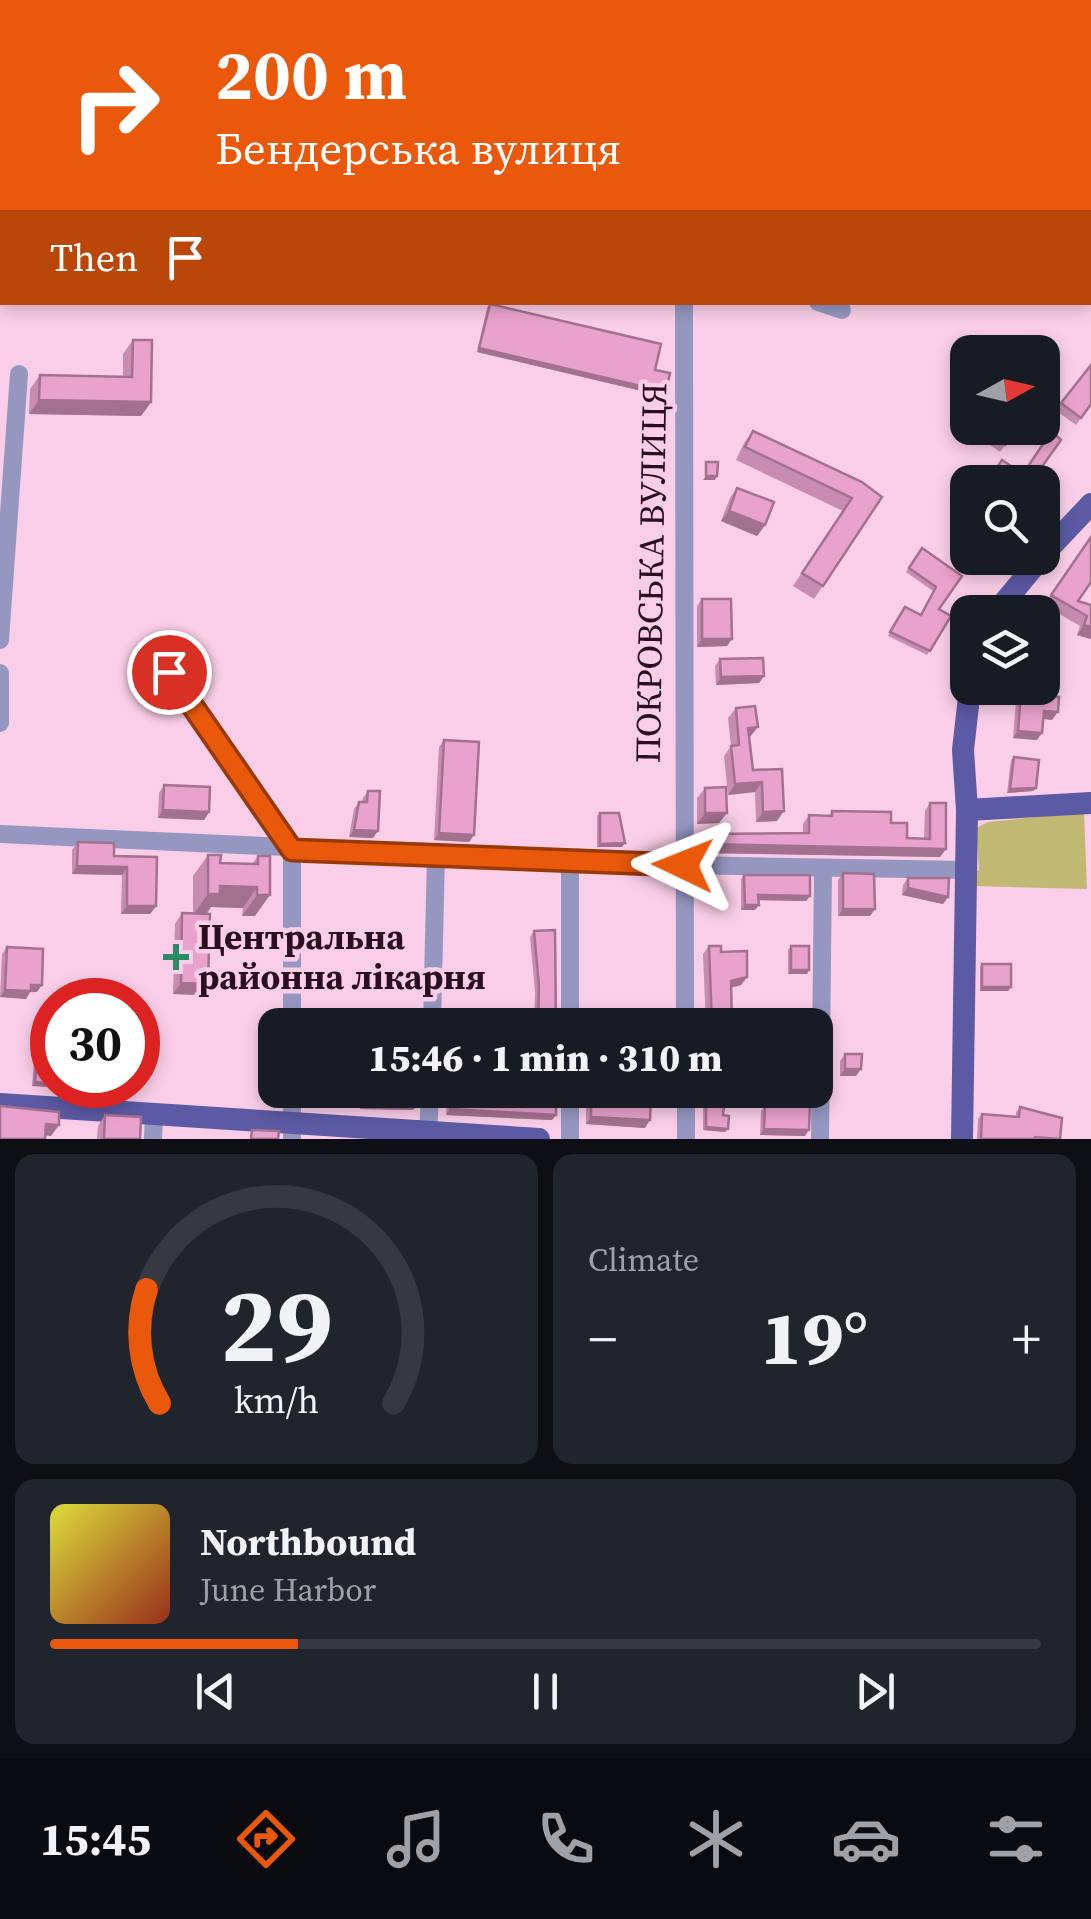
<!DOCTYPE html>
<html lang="en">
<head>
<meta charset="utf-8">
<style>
  body { margin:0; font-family:"Source Serif 4",serif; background:#20242c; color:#f1f3f6; height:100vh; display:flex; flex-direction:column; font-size:38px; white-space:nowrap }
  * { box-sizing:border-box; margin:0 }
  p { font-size:32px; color:#9ea1a6 }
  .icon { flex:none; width:55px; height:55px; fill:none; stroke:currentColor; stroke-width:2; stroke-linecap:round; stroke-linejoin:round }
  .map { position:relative; height:1139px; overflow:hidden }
  .side { display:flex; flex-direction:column; gap:15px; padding:15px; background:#0d0f14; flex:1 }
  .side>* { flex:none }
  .guide { position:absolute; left:0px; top:0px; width:1092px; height:305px; box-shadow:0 5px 15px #0003; background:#ea580c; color:#fff; overflow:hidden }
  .needle { width:65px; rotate:82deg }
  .fabs { position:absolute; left:950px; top:335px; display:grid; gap:20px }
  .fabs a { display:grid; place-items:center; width:110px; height:110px; border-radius:20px; background:#171b24; box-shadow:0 5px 15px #0003; font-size:50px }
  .speed { position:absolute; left:30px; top:978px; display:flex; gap:20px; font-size:50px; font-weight:700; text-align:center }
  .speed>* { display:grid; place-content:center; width:130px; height:130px; border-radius:50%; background:#171b24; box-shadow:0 5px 15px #0003; line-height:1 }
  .speed .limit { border:15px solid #d22; background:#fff; color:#111 }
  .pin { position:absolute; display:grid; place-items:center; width:85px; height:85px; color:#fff; margin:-42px; border:5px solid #fff; border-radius:50%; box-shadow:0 2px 10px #0007 }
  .me { position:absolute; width:110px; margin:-55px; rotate:272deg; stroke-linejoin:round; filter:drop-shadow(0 0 8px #0008) }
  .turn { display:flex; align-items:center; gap:35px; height:210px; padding:0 50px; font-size:45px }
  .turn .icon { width:130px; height:130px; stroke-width:2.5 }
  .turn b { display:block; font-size:70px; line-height:85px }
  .then { display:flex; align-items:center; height:95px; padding:0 50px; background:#0003; gap:20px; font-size:38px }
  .big { font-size:75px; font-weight:800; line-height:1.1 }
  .side .tile { flex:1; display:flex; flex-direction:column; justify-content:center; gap:15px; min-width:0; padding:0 35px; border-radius:20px; background:#20242c }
  .side .dial { align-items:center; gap:0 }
  .dial svg { height:260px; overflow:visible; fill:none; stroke:#363941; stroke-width:7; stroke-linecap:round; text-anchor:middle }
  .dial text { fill:#f1f3f6; stroke:none }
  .song { display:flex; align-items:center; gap:30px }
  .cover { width:120px; height:120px; border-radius:15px; background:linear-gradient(135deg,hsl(60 70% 55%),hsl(10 70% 35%)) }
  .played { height:10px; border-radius:5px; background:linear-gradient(90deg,#ea580c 25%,#363941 25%) }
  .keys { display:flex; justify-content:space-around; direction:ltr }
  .heat { display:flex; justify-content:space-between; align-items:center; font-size:55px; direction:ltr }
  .side .tiles { flex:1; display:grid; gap:15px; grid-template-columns:1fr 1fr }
  .tile:last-child { grid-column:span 2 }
  .trip { position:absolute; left:258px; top:1008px; width:575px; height:100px; border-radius:20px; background:#171b24; box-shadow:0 5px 15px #0003; font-weight:800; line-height:100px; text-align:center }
  .menu { display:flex; height:160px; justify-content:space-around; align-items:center; background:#090b0e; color:#9ea1a6 }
  .menu .icon { width:70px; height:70px }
  .menu .on { color:#ea580c }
  .menu b { font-size:45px; color:#f1f3f6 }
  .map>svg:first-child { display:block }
  .green { fill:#c1b973 }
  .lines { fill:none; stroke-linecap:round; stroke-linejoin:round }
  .minor { stroke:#9597c1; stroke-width:18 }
  .major { stroke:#5c5aa4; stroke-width:22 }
  .wall { fill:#c88bb1 }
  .shaded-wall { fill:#a37190 }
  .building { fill:#e9a2ce; stroke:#a37190; stroke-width:2.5 }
  .route-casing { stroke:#983908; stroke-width:25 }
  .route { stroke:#ea580c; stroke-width:18 }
  .poi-dot { fill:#2a8b64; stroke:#facee8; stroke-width:4 }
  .labels { text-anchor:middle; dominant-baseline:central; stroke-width:9; stroke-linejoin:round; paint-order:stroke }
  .street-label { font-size:35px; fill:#280e1f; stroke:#facee8 }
  .poi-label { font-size:35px; font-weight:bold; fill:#280e1f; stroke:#facee8; text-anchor:start }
</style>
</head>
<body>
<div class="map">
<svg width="1091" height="1139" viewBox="0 0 1091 1139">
  <rect width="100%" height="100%" fill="#facee8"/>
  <path class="green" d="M 1084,812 L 1087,889 L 972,886 L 972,874 L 979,870 L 976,828 L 988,822 Z"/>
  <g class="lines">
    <g class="minor">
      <path d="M 732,2 L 733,0"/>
      <path d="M 1090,179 L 1091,180"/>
      <path d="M 1090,259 L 1091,260"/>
      <path d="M 684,302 L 685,1025"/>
      <path d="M 818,302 L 842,310"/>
      <path d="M 0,640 L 19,374"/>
      <path d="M 169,672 L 292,850 L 292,1025"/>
      <path d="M 0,673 L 0,723"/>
      <path d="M 0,834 L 683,865 L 966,870"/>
      <path d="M 570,860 L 570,1025"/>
      <path d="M 432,1025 L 436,855"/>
      <path d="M 570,1090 L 570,1139"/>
      <path d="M 686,1090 L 686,1139"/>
      <path d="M 153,1139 L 154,1114"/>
      <path d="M 292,1139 L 292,1090"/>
      <path d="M 428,1139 L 430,1090"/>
      <path d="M 820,1139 L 823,870"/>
    </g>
    <g class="major">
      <path d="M 1042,556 L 1091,504"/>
      <path d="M 996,612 L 1041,558"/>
      <path d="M 967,810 L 1091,803"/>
      <path d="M 0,1104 L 539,1139"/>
      <path d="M 962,1139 L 967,810 L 963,750 L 970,688"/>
    </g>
  </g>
  <g class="wall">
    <path d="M 490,304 L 655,370 L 663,396 L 477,352 L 487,308 Z"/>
    <path d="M 133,340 L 151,402 L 141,416 L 29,414 L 30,389 L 40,375 L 123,376 L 123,354 Z"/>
    <path d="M 1091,365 L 1091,404 L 1076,425 L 1055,410 Z"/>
    <path d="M 991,428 L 1017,428 L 1000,452 L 983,440 Z"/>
    <path d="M 1028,428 L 1040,428 L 1036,433 Z"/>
    <path d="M 753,431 L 882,497 L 814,599 L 793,586 L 843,511 L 736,460 L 744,443 Z"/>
    <path d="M 737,488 L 765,525 L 757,536 L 721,521 L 730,498 Z"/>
    <path d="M 968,511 L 968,545 L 952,534 Z"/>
    <path d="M 1091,537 L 1078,601 L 1091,605 L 1091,639 L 1077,635 L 1080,626 L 1044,605 Z"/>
    <path d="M 922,548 L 962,576 L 939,609 L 951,616 L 927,655 L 888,636 L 905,607 L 921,615 L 933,591 L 906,572 Z"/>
    <path d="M 702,599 L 727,646 L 697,647 L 697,606 Z"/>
    <path d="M 720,659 L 764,676 L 759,683 L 716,685 L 715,666 Z"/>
    <path d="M 1021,694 L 1052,720 L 1043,719 L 1037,740 L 1013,738 L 1016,701 Z"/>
    <path d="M 736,708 L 750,737 L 749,737 L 753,770 L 782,769 L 777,821 L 756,822 L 755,792 L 728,795 L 724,756 L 731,746 L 728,718 Z"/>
    <path d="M 444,740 L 474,835 L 469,842 L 434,840 L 439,747 Z"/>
    <path d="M 1014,757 L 1036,788 L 1033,791 L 1007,793 L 1011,760 Z"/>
    <path d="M 164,785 L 209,812 L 204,820 L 158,818 L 159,793 Z"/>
    <path d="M 705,788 L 719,823 L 697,824 L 697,798 Z"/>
    <path d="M 368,791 L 373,838 L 349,837 L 354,809 L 359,802 L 362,802 L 363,798 Z"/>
    <path d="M 930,803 L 946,849 L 940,857 L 697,853 L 697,842 L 703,834 L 803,833 L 803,824 L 809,815 L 829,816 L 832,811 L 891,823 L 907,838 L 924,839 L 925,811 Z"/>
    <path d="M 600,813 L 625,843 L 622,847 L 597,847 L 597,816 Z"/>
    <path d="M 78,842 L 114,856 L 157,857 L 156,906 L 150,914 L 121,914 L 122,875 L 72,874 L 72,850 Z"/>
    <path d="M 208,855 L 220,863 L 252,864 L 258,856 L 270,856 L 255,916 L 242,916 L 243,908 L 211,907 L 207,914 L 208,984 L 201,995 L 173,994 L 175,924 L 182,913 L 193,913 L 193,876 Z"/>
    <path d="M 843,873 L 870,916 L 838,916 L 838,880 Z"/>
    <path d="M 744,875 L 810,896 L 806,901 L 758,900 L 755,910 L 741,910 L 741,879 Z"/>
    <path d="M 908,878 L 948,897 L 943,904 L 902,895 L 903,885 Z"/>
    <path d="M 534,931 L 556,1025 L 534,1025 L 535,992 L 530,937 Z"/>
    <path d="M 709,946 L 721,952 L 747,977 L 741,985 L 731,988 L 732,1025 L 706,1025 L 703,954 Z"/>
    <path d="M 791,946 L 809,970 L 807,974 L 788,974 L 788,950 Z"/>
    <path d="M 7,947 L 37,992 L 30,992 L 26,999 L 0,997 L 2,954 Z"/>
    <path d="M 982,964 L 1011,987 L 1008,991 L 980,991 L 980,967 Z"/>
    <path d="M 845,1054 L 856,1076 L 840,1076 L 840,1061 Z"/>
    <path d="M 37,1057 L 52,1087 L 32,1086 L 34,1061 Z"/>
    <path d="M 361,1090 L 417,1090 L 413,1110 L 360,1109 Z"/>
    <path d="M 447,1090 L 556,1090 L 552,1120 L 446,1115 Z"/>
    <path d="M 591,1099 L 645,1128 L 586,1124 L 586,1107 Z"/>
    <path d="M 788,1101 L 805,1136 L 760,1135 L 761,1111 L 765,1106 L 784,1106 Z"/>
    <path d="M 706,1105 L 725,1132 L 703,1130 L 703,1108 Z"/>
    <path d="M 1020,1107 L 1060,1139 L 977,1139 L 978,1119 L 982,1114 L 1016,1117 L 1016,1112 Z"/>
    <path d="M 105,1115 L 140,1139 L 97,1139 L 98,1126 Z"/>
  </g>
  <g class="shaded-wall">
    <path d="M 479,348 L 666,392 L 663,396 L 477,352 Z"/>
    <path d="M 39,400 L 151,402 L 141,416 L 29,414 Z"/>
    <path d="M 706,476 L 717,476 L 715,480 L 703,480 Z"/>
    <path d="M 729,511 L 765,525 L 757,536 L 721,521 Z"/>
    <path d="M 1084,625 L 1091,627 L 1091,639 L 1077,635 Z"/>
    <path d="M 702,639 L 732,639 L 727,646 L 697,647 Z"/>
    <path d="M 764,676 L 759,683 L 716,685 L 721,677 Z"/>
    <path d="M 1044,711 L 1058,712 L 1052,720 L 1039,718 Z"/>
    <path d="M 758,727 L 750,737 L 741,738 L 748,728 Z"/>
    <path d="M 1018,731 L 1042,733 L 1037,740 L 1013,738 Z"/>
    <path d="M 762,782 L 755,792 L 728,795 L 735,784 Z"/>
    <path d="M 1036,788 L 1033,791 L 1007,793 L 1010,789 Z"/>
    <path d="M 163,810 L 209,812 L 204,820 L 158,818 Z"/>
    <path d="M 784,811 L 777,821 L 756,822 L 763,812 Z"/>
    <path d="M 705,813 L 727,813 L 719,823 L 697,824 Z"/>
    <path d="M 354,830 L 378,831 L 373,838 L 349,837 Z"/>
    <path d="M 439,833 L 474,835 L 469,842 L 434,840 Z"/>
    <path d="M 625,843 L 622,847 L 597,847 L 600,844 Z"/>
    <path d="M 703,844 L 946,849 L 940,857 L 697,853 Z"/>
    <path d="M 77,866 L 127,867 L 122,875 L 72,874 Z"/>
    <path d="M 220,886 L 257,887 L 243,908 L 211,907 L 205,915 L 193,915 L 208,894 Z"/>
    <path d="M 908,888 L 948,897 L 943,904 L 902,895 Z"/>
    <path d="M 257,895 L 270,895 L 255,916 L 242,916 Z"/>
    <path d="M 758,895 L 810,896 L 806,901 L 755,900 Z"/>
    <path d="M 745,905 L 759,905 L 755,910 L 741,910 Z"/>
    <path d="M 127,906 L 156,906 L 150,914 L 121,914 Z"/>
    <path d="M 843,909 L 875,909 L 870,916 L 838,916 Z"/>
    <path d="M 791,970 L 809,970 L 807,974 L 788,974 Z"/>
    <path d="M 747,977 L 741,985 L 725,989 L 731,981 Z"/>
    <path d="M 181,983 L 208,984 L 201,995 L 173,994 Z"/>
    <path d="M 31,985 L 42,985 L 37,992 L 30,992 L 26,999 L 0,997 L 5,990 Z"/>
    <path d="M 982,987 L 1011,987 L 1008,991 L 980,991 Z"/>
    <path d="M 845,1069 L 861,1069 L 856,1076 L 840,1076 Z"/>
    <path d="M 35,1082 L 52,1084 L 53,1085 L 52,1087 L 32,1086 Z"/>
    <path d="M 363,1104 L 417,1105 L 413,1110 L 360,1109 Z"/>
    <path d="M 450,1109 L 556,1115 L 552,1120 L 446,1115 Z"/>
    <path d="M 591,1117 L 650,1120 L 645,1128 L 586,1124 Z"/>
    <path d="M 46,1124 L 59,1125 L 51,1136 L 39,1135 Z"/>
    <path d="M 706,1127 L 728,1129 L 725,1132 L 703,1130 Z"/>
    <path d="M 764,1129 L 809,1130 L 805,1136 L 760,1135 Z"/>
  </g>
  <g class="building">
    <path d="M 580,0 L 599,0 L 598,2 L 580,2 Z"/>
    <path d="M 490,304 L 661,344 L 655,370 L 670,373 L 666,392 L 479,348 Z"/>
    <path d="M 133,340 L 152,340 L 151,402 L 39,400 L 40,375 L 132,377 Z"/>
    <path d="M 1091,365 L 1091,404 L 1081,418 L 1061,403 Z"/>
    <path d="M 1042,406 L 1051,413 L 1042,424 Z"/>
    <path d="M 1047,427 L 1061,440 L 1031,482 L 987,482 L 1002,460 L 1023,474 L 1045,441 L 1040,435 Z"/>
    <path d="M 992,428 L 1017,428 L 1005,445 L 988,432 Z"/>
    <path d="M 753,431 L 862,482 L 882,497 L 823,586 L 802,573 L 852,498 L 745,447 Z"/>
    <path d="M 706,462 L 718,462 L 717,476 L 706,476 Z"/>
    <path d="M 737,488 L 774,502 L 765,525 L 729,511 Z"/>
    <path d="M 968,511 L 968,538 L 955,530 Z"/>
    <path d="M 1091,537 L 1091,582 L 1078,601 L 1091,605 L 1091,627 L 1084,625 L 1087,616 L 1051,595 Z"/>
    <path d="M 922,548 L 962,576 L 939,609 L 951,616 L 930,651 L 890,632 L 905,607 L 921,615 L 936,587 L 909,568 Z"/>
    <path d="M 702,599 L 731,599 L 732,639 L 702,639 Z"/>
    <path d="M 763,658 L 764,676 L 721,677 L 720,659 Z"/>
    <path d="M 1021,694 L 1059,697 L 1058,712 L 1044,711 L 1042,733 L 1018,731 Z"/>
    <path d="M 755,706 L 758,727 L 748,728 L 753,770 L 782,769 L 784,811 L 763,812 L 762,782 L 735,784 L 731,746 L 739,745 L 736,708 Z"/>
    <path d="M 444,740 L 479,742 L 474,835 L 439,833 Z"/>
    <path d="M 1014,757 L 1039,760 L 1036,788 L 1010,789 Z"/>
    <path d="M 164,785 L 210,787 L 209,812 L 163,810 Z"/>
    <path d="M 726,787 L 727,813 L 705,813 L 705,788 Z"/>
    <path d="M 368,791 L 380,791 L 378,831 L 354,830 L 359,802 L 367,802 Z"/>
    <path d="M 930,803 L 946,803 L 946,849 L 703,844 L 703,834 L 809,833 L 809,815 L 832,816 L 832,811 L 891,812 L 891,823 L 907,823 L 907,838 L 930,839 Z"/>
    <path d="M 600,813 L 619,813 L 625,843 L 600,844 Z"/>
    <path d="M 78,842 L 114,843 L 114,856 L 157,857 L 156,906 L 127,906 L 127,867 L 77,866 Z"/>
    <path d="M 208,855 L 221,855 L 220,863 L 258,864 L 258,856 L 270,856 L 270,895 L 257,895 L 257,887 L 220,886 L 220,894 L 208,894 Z"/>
    <path d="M 843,873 L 874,874 L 875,909 L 843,909 Z"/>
    <path d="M 744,875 L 810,875 L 810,896 L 758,895 L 759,905 L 745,905 Z"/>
    <path d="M 908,878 L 949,878 L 948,897 L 908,888 Z"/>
    <path d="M 182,913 L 210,914 L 208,984 L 181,983 Z"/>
    <path d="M 555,930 L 556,1025 L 538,1025 L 539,986 L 534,931 Z"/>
    <path d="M 709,946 L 721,946 L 721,952 L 747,951 L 747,977 L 731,981 L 732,1025 L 712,1025 Z"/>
    <rect x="791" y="946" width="18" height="24"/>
    <path d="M 7,947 L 43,949 L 42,985 L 31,985 L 31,991 L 5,990 Z"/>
    <rect x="982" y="964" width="29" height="23"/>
    <path d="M 845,1054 L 862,1054 L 861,1069 L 845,1069 Z"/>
    <path d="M 37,1057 L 52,1058 L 52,1084 L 35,1082 Z"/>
    <path d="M 364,1090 L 417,1090 L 417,1105 L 363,1104 Z"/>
    <path d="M 451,1090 L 556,1090 L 556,1115 L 450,1109 Z"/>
    <path d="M 651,1094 L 650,1120 L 591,1117 L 591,1099 Z"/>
    <path d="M 788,1101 L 810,1102 L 809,1130 L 764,1129 L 765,1106 L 787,1106 Z"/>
    <path d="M 706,1105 L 724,1106 L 723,1115 L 729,1116 L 728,1129 L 706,1127 Z"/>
    <path d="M 0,1106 L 59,1112 L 59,1125 L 46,1124 L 45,1139 L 0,1139 Z"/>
    <path d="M 1020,1107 L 1062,1118 L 1060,1139 L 1035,1137 L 1035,1139 L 981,1139 L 982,1114 L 1019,1117 Z"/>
    <path d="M 105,1115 L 141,1117 L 140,1139 L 104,1139 Z"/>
    <path d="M 252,1130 L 279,1131 L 278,1139 L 251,1139 Z"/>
  </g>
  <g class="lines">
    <g class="route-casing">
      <path id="route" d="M 169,672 L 292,850 L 683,865"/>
    </g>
    <use href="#route" class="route"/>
  </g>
  <path class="poi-dot" d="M171 942h10v10h10v10h-10v10h-10v-10h-10v-10h10z"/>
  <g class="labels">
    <g class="street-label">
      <text transform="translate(651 573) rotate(-89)">ПОКРОВСЬКА ВУЛИЦЯ</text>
    </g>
    <g class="poi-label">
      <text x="198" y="937">Центральна<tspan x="198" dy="40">районна лікарня</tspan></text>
    </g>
  </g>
</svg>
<div class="fabs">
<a><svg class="needle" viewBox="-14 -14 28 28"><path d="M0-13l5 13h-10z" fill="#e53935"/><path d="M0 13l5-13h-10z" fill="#9ea1a6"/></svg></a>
<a><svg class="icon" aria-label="search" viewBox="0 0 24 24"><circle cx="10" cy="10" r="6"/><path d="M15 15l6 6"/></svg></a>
<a><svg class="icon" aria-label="layers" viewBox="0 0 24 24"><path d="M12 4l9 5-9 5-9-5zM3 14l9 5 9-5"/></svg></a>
</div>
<div class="speed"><div class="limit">30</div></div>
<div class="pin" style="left:169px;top:672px;background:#d93025"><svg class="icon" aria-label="arrive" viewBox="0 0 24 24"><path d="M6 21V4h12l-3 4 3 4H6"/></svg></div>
<svg class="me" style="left:683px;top:865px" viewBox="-20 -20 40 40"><path d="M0-17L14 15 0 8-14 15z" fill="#ea580c" stroke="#fff" stroke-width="4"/></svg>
<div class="trip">15:46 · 1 min · 310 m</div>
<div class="guide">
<div class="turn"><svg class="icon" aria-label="right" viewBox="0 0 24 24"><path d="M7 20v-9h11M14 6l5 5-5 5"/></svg><div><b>200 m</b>Бендерська вулиця</div></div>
<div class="then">Then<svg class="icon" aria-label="arrive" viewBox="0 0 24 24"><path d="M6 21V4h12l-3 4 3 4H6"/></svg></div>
</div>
</div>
<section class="side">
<div class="tiles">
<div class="tile dial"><svg viewBox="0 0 100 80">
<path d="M14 69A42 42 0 1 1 86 69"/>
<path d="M14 69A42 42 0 0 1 10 34" stroke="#ea580c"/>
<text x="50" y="56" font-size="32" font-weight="700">29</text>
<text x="50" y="72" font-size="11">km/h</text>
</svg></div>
<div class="tile"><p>Climate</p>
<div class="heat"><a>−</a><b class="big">19°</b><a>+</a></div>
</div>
<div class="tile">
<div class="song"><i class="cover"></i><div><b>Northbound</b><p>June Harbor</p></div></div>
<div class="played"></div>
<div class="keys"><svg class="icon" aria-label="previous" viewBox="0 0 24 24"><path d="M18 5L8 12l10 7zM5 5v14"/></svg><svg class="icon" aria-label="pause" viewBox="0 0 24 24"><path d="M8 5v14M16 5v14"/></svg><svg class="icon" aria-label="next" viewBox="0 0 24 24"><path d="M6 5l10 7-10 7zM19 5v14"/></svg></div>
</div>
</div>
</section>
<nav class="menu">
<b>15:45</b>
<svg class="icon on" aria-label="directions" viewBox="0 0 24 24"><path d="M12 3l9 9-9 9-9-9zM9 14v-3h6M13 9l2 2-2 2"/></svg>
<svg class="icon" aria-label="music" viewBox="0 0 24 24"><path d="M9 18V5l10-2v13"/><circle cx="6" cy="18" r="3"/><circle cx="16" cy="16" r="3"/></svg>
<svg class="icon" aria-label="phone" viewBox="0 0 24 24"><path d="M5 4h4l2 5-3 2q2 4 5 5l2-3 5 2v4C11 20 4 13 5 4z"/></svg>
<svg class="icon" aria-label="climate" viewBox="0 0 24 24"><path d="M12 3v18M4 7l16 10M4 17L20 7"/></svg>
<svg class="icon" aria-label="car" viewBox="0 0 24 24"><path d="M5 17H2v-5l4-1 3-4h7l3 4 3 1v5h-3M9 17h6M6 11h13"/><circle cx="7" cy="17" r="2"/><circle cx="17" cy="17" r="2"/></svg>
<svg class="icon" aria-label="filters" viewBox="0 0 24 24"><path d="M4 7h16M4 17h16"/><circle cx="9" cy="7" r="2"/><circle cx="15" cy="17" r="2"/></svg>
</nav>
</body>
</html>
